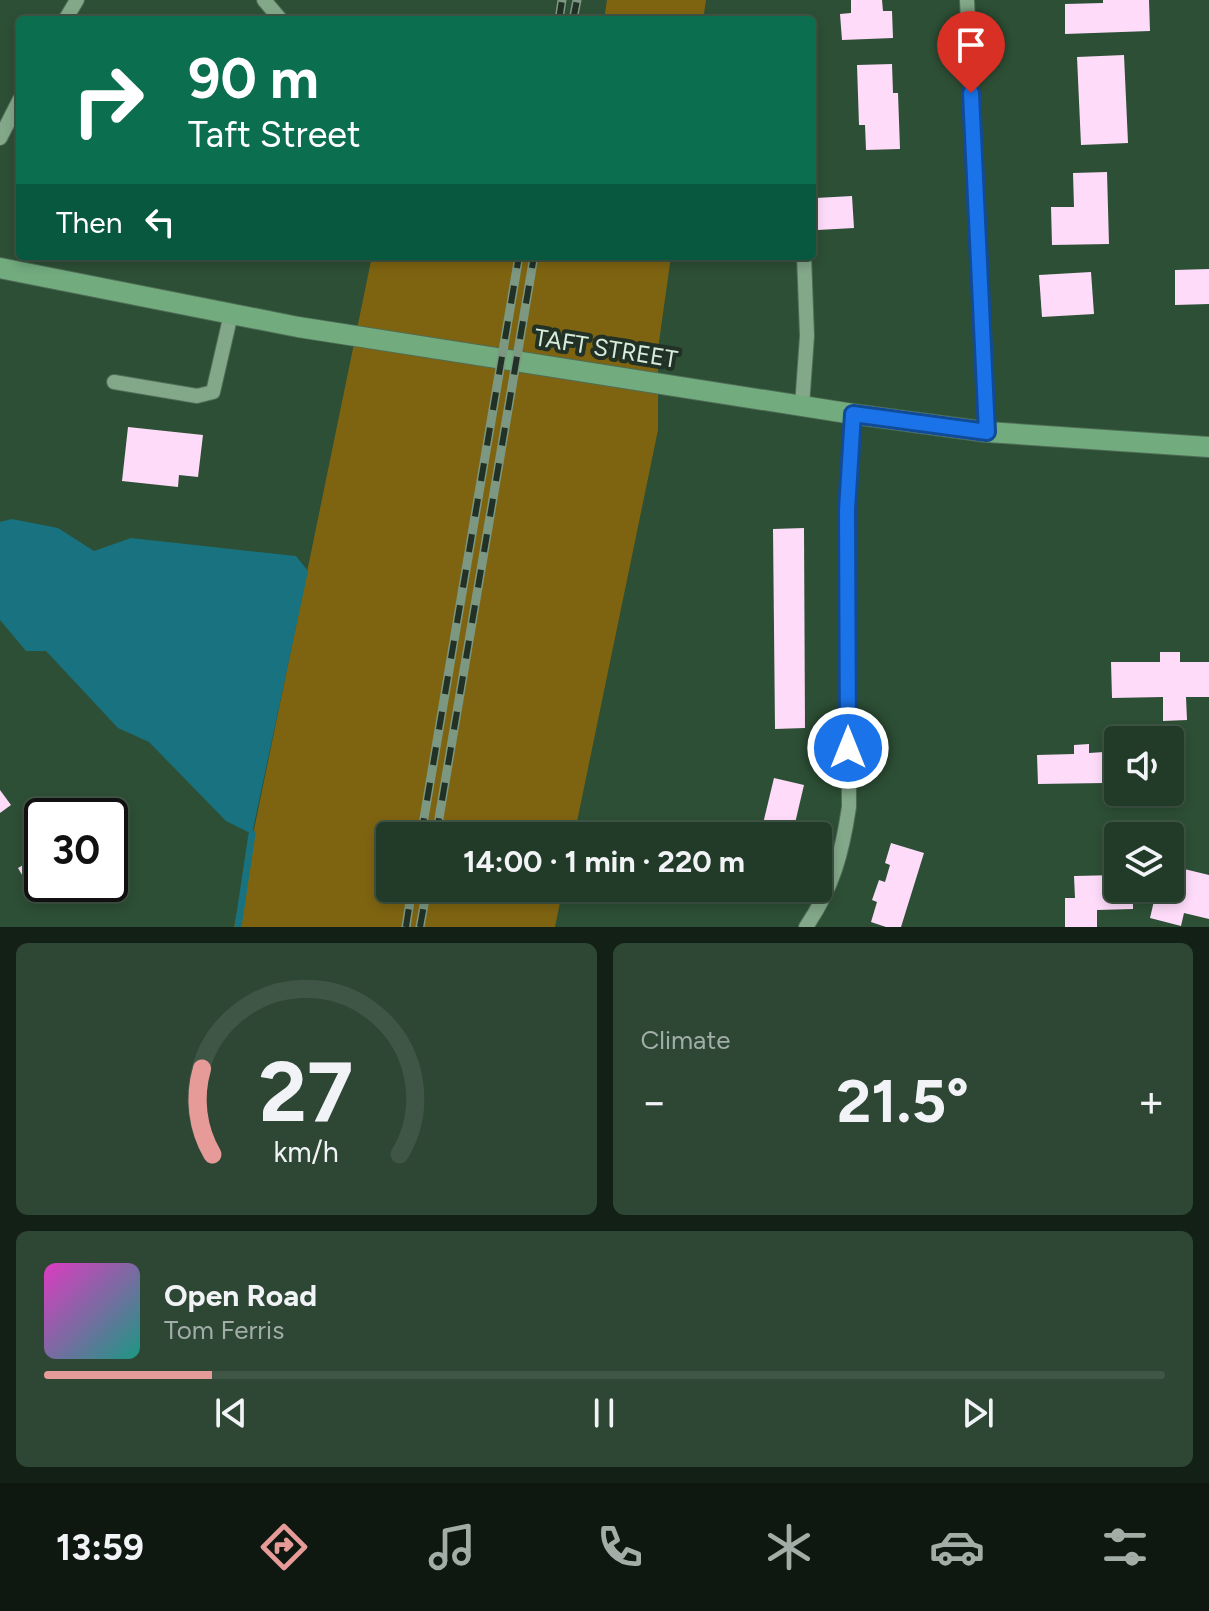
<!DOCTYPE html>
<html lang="en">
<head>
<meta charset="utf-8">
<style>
  body { margin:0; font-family:Figtree,sans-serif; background:#2e4634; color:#f1f3f6; height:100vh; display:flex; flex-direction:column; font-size:30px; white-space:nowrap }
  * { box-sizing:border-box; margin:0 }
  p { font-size:26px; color:#a2ada8 }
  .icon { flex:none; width:44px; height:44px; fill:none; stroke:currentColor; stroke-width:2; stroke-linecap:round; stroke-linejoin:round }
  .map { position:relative; height:927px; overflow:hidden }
  .side { display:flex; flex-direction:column; gap:16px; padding:16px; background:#132016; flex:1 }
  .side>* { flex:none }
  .hud { position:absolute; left:16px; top:16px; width:800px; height:244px; border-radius:8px; box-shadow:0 4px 12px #0003,0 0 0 2px #3f5545; background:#0b6e4f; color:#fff; overflow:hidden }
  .fabs { position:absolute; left:1104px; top:726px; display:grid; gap:16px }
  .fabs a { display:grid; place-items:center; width:80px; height:80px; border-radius:8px; background:#223b28; box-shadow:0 4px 12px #0003,0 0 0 2px #3f5545; font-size:40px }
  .speed { position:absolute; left:24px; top:798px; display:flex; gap:16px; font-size:40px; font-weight:700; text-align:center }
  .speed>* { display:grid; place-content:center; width:104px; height:104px; border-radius:50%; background:#223b28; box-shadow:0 4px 12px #0003,0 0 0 2px #3f5545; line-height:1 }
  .speed .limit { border:4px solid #111; border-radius:12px; background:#fff; color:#111 }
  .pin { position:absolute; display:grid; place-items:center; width:68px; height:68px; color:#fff; margin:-82px -34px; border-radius:50% 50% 50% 0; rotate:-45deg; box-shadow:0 0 8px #0007 }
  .pin .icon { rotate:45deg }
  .me { position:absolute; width:88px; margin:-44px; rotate:0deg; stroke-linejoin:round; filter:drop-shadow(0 0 6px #0008) }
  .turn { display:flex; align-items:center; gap:28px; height:168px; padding:0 40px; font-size:36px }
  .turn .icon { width:104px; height:104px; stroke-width:2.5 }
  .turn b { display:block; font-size:56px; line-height:68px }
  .then { display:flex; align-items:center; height:76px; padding:0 40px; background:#0003; gap:16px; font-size:30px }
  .big { font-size:60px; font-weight:700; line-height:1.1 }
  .side .widget { flex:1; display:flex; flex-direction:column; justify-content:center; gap:12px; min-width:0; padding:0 28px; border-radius:12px; background:#2e4634 }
  .side .dial { align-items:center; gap:0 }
  .dial svg { height:208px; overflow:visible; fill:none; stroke:#3f5545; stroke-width:7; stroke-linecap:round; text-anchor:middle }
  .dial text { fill:#f1f3f6; stroke:none }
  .song { display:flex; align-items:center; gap:24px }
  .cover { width:96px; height:96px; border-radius:12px; background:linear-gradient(135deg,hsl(310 70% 55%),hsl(170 70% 35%)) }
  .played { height:8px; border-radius:4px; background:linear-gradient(90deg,#e69b98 15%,#3f5545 15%) }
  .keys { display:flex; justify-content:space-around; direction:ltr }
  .heat { display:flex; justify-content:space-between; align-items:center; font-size:44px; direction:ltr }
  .side .tiles { flex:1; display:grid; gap:16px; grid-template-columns:1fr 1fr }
  .widget:last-child { grid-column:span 2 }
  .trip { position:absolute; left:376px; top:822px; width:456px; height:80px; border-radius:8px; background:#223b28; box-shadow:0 4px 12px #0003,0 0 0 2px #3f5545; font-weight:700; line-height:80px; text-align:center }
  .tab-bar { display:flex; height:128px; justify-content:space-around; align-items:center; background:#0e1810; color:#a2ada8 }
  .tab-bar .icon { width:56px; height:56px }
  .tab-bar .current { color:#e69b98 }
  .tab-bar b { font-size:36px; color:#f1f3f6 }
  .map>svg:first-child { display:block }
  .green { fill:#7e6411 }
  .water { fill:#19727f }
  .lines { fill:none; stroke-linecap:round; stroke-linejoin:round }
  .stream { stroke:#19727f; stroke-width:7 }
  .building { fill:#fddbf9 }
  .minor-casing { stroke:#4e6c55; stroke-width:16 }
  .major-casing { stroke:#4e6c55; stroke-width:22 }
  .minor { stroke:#82a789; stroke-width:14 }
  .major { stroke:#72ab7e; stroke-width:20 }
  .rail-casing { stroke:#7c9882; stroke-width:9 }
  .rail { stroke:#223125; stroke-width:6; stroke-dasharray:18; stroke-linecap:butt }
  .route-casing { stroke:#114b97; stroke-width:20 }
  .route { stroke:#1a73e8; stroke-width:14 }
  .labels { text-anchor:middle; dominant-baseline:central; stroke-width:8; stroke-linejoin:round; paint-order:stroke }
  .street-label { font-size:24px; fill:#d8ecdb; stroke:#223125 }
</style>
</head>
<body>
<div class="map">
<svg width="1209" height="927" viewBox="0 0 1209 927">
  <rect width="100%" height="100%" fill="#2d4f35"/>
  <g class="green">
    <path d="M 607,0 L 706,0 L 703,20 L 604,20 Z"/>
    <path d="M 372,256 L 671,256 L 658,349 L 658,430 L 574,836 L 390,836 L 390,888 L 563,888 L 555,927 L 234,927 Z"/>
  </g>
  <path class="water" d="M 12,519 L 58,528 L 94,551 L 131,538 L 296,556 L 308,571 L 252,834 L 226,821 L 149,742 L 118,728 L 46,651 L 26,651 L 0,620 L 0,522 Z"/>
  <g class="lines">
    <path class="stream" d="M 238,927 L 252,834"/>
  </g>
  <g class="building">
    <path d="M 851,0 L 882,0 L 883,11 L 892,11 L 893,38 L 842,40 L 840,14 L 851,13 Z"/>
    <path d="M 1103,0 L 1149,0 L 1150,31 L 1065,34 L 1065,4 L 1103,3 Z"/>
    <path d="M 1124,55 L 1128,143 L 1081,145 L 1077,57 Z"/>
    <path d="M 892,64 L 893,93 L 898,93 L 900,149 L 866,150 L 865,125 L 859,125 L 857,65 Z"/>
    <path d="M 1107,172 L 1109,244 L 1052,245 L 1051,207 L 1074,207 L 1073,173 Z"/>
    <path d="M 852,196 L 854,228 L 818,230 L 816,198 Z"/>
    <path d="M 1209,269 L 1209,304 L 1175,305 L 1175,270 Z"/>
    <path d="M 1091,272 L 1094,314 L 1042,317 L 1039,275 Z"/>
    <path d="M 128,427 L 203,435 L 198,477 L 179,475 L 178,487 L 122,481 Z"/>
    <path d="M 804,528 L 805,728 L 775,729 L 773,529 Z"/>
    <path d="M 1160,652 L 1180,652 L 1180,662 L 1209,662 L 1209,697 L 1186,697 L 1187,720 L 1163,721 L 1163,697 L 1112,698 L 1111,662 L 1160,662 Z"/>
    <path d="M 1089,744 L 1089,753 L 1104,752 L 1105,783 L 1038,784 L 1037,755 L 1074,754 L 1074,745 Z"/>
    <path d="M 774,778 L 804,785 L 792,836 L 760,836 Z"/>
    <path d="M 0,790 L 11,805 L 0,813 Z"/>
    <path d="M 891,843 L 924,853 L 901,927 L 886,927 L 871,922 L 877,902 L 872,900 L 879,880 L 885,882 L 890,865 L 885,863 Z"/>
    <path d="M 42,854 L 42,884 L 47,884 L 32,892 L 18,868 Z"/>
    <path d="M 1176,867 L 1209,875 L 1209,919 L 1184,913 L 1181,926 L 1150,918 L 1157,888 L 1170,889 Z"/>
    <path d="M 1118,875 L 1118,888 L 1133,888 L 1133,909 L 1097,910 L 1097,927 L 1065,927 L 1065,898 L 1075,898 L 1074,876 Z"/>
    <path d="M 58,884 L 96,884 L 68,900 Z"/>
  </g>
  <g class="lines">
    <g class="minor-casing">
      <g id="minor">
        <path d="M 264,0 L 281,20"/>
        <path d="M 967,0 L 987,432"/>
        <path d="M 65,20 L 77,0"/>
        <path d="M 0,138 L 20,99"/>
        <path d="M 114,382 L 197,396 L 213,392 L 231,314"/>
        <path d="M 802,406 L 807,336 L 804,256"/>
        <path d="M 806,927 C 833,887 842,854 849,807 L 847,510 L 853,414"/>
      </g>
    </g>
    <g class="major-casing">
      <path id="major" d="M 0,268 L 298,327 L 853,414 L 987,432 L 1209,447"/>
    </g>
    <use href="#minor" class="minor"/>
    <use href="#major" class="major"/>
    <g class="rail-casing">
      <g id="rail">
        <path d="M 559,20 L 562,0"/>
        <path d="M 573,20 L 577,0"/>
        <path d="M 421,836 L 519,256"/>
        <path d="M 436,836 L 534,256"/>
        <path d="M 406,927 L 412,888"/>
        <path d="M 420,927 L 427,888"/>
      </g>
    </g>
    <use href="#rail" class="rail"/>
  </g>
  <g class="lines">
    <g class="route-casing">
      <path id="route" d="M 848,748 L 847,510 L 853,414 L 987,432 L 971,93"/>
    </g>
    <use href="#route" class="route"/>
  </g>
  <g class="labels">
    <g class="street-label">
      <text transform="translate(606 348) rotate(9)">TAFT STREET</text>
    </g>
  </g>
</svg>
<div class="fabs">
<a><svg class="icon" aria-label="sound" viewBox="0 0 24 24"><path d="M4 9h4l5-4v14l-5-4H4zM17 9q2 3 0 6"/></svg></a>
<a><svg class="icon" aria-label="layers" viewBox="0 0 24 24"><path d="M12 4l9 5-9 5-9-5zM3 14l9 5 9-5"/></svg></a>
</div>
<div class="speed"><div class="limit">30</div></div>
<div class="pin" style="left:971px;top:93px;background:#d93025"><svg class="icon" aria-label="arrive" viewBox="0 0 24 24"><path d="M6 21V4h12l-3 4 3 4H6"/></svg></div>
<svg class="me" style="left:848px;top:748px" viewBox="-20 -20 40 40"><circle r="17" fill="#1a73e8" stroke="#fff" stroke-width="3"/><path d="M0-11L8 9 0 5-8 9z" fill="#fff"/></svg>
<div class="trip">14:00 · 1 min · 220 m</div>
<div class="hud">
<div class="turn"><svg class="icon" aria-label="right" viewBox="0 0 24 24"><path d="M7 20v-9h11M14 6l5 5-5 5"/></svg><div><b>90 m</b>Taft Street</div></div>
<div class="then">Then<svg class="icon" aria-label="left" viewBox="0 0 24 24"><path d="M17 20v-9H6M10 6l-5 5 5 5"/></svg></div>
</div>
</div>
<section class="side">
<div class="tiles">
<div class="widget dial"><svg viewBox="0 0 100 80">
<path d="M14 69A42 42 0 1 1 86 69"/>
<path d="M14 69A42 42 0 0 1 10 36" stroke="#e69b98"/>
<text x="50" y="56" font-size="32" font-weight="700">27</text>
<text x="50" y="72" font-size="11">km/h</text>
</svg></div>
<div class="widget"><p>Climate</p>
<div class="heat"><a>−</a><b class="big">21.5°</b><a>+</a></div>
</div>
<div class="widget">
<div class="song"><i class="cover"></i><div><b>Open Road</b><p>Tom Ferris</p></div></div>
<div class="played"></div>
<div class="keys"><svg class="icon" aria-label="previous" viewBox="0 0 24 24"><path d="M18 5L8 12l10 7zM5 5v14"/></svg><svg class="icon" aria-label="pause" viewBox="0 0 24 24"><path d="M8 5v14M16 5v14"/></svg><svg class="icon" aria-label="next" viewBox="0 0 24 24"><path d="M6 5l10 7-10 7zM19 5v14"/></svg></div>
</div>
</div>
</section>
<nav class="tab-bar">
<b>13:59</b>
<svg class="icon current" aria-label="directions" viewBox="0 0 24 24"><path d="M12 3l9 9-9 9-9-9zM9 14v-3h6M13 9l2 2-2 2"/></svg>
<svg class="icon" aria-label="music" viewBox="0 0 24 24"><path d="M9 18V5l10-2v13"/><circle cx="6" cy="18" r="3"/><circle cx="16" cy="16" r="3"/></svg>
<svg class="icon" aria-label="phone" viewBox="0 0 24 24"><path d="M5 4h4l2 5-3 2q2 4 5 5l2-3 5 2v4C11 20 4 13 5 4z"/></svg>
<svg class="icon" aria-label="climate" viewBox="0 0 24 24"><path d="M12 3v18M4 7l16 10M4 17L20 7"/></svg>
<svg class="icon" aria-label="car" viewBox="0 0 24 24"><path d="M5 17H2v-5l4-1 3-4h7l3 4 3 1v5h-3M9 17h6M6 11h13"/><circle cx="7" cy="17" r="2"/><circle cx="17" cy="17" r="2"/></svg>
<svg class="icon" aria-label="filters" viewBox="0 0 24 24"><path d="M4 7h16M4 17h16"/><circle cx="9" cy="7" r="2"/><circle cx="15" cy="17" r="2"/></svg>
</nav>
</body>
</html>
